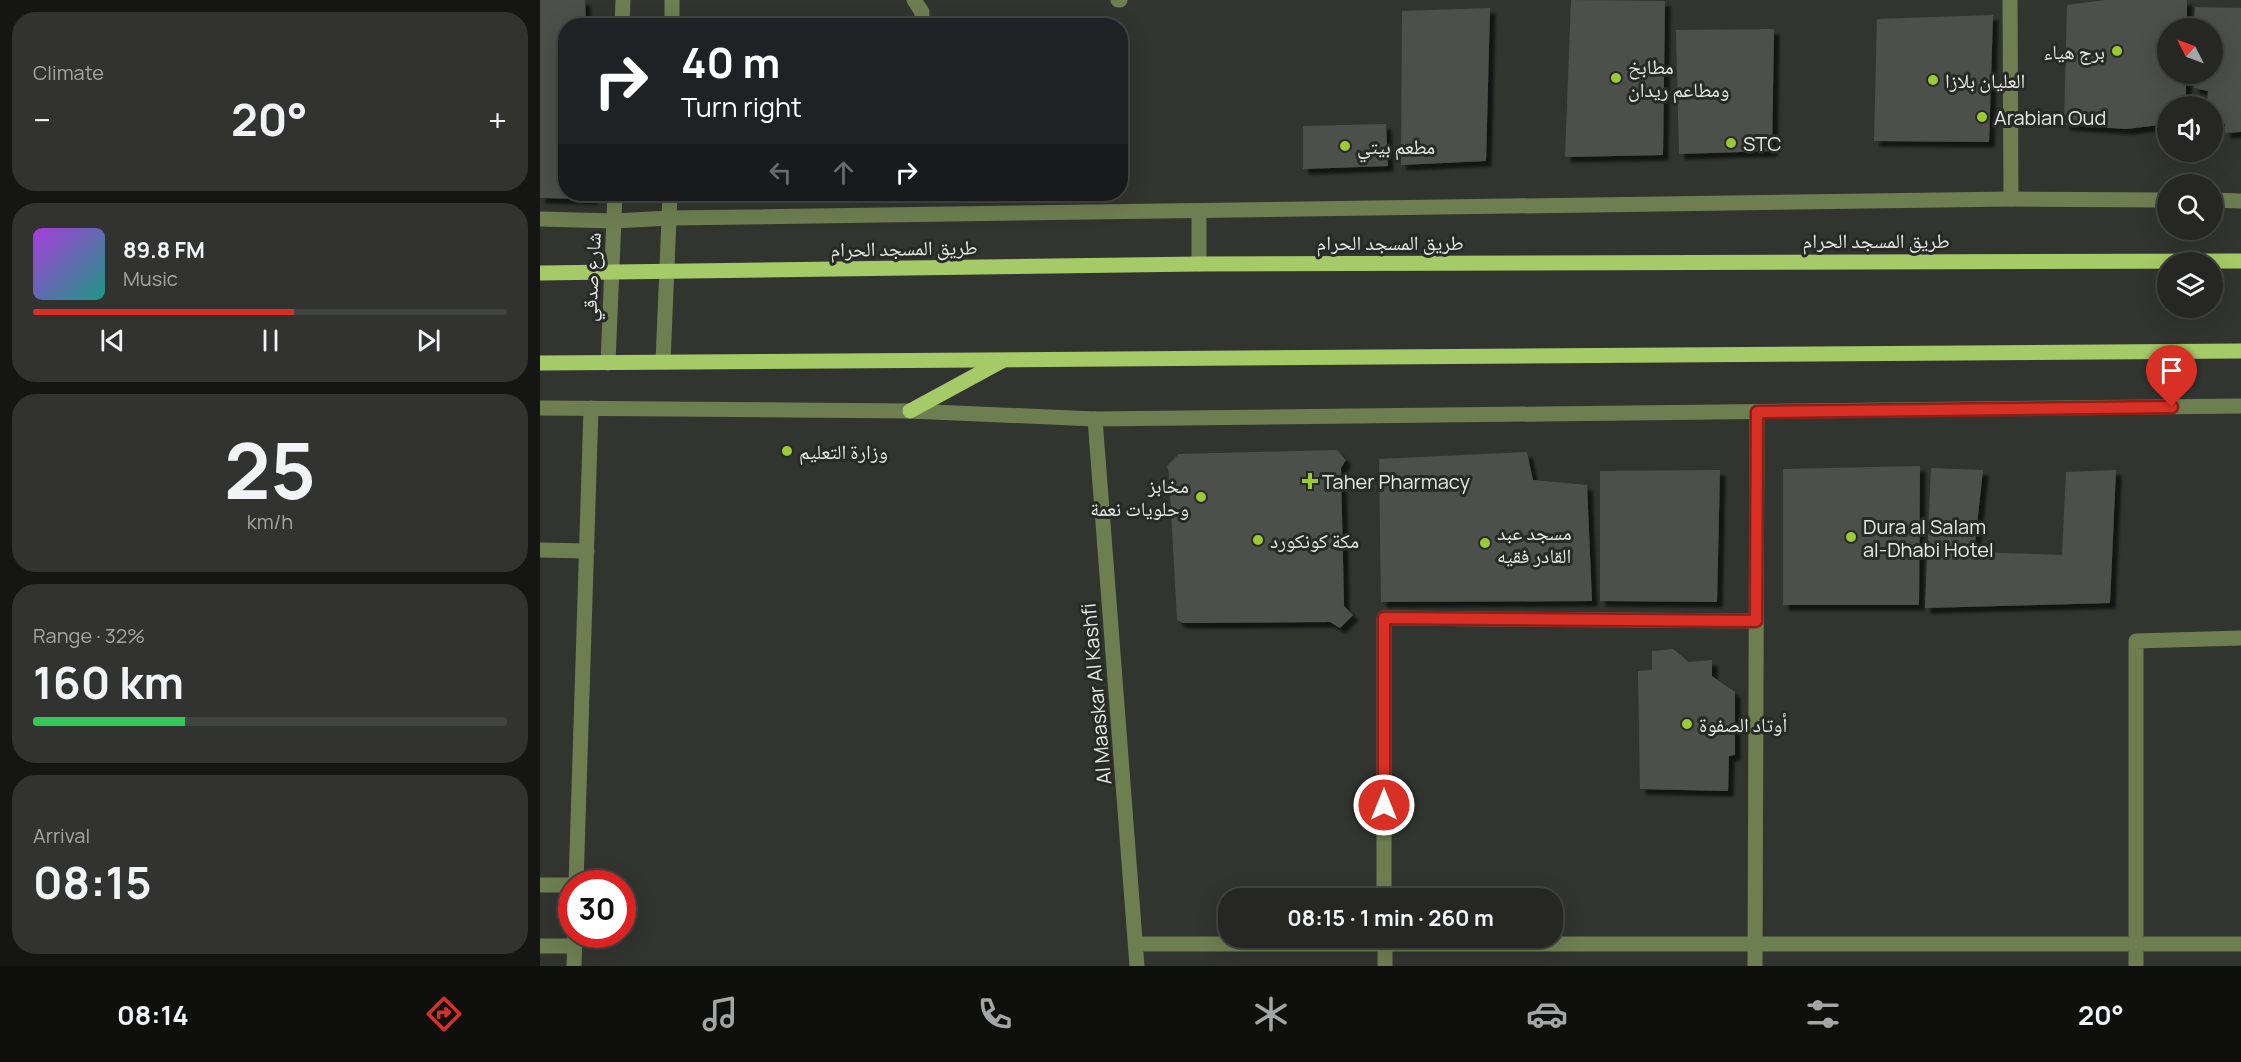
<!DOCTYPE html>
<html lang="en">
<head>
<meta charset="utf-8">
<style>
  body { margin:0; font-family:Manrope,"Noto Naskh Arabic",sans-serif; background:#323331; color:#f1f3f6; height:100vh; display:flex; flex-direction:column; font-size:22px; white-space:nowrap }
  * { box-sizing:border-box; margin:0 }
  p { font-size:20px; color:#a4a5a6 }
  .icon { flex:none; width:33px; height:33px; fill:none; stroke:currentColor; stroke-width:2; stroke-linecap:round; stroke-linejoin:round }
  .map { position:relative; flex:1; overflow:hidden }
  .sheet { display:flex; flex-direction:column; gap:12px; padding:12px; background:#151514; width:540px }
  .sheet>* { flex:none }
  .guide { position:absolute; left:18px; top:18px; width:570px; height:183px; border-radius:24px; box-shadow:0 6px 24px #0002,0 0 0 2px #424441; background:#202124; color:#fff; overflow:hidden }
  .needle { width:39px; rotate:312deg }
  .fabs { position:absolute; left:1617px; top:18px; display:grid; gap:12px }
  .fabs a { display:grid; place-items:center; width:66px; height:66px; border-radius:50%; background:#262724; box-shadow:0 6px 24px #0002,0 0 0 2px #424441; font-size:30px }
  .speed { position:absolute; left:18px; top:870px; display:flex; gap:12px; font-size:30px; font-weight:700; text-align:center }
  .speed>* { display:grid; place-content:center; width:78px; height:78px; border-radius:50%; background:#262724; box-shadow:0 6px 24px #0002,0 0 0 2px #424441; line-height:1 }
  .speed .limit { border:9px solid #d22; background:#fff; color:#111 }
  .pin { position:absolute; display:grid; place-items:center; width:51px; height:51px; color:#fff; margin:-62px -26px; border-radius:50% 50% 50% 0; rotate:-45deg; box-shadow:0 0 6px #0007 }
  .pin .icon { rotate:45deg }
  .me { position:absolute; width:66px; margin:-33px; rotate:0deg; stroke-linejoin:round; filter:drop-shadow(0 0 4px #0008) }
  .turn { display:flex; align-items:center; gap:21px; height:126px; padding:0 24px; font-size:27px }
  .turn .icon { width:78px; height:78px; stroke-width:2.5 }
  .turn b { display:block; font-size:42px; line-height:51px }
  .lanes { display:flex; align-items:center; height:57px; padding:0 24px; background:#0003; justify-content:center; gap:30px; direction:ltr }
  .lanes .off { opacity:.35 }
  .big { font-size:45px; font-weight:700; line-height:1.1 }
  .sheet .card { flex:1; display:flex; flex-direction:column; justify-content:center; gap:9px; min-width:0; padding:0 21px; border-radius:24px; background:#323331 }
  .sheet .dial { align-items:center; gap:0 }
  .dial b { font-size:78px; line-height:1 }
  .song { display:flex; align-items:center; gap:18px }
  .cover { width:72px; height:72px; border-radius:9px; background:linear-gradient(135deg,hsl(280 70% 55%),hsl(170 70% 35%)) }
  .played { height:6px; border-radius:3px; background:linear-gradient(90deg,#d93025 55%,#424441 55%) }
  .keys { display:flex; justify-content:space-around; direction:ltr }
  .heat { display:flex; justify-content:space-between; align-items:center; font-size:33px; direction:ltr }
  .charge { height:9px; border-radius:4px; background:linear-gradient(90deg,#34c759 32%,#424441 0) }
  .trip { position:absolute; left:678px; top:888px; width:345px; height:60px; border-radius:24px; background:#262724; box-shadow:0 6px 24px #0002,0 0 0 2px #424441; font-weight:700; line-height:60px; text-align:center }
  .dock { display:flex; height:96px; justify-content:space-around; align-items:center; background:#0f100e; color:#a4a5a6 }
  .dock .icon { width:42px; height:42px }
  .dock .selected { color:#d93025 }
  .dock b { font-size:27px; color:#f1f3f6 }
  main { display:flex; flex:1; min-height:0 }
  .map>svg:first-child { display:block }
  .building { fill:#4e504b; filter:url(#shadow) }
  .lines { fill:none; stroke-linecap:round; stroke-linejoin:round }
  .minor { stroke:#6d7f51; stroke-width:15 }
  .major { stroke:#a5ca68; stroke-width:15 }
  .route-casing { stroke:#8d1f18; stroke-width:15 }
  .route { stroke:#d93025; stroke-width:10 }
  .poi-dot { fill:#9acb34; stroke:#282a26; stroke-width:2 }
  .labels { text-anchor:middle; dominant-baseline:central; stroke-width:6; stroke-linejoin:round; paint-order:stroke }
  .poi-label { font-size:20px; fill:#e7e9e6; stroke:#282a26; text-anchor:start }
  .street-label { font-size:20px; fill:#e7e9e6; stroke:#282a26 }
</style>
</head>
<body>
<main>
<section class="sheet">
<div class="card"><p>Climate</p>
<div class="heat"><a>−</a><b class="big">20°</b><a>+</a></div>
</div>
<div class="card">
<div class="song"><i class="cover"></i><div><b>89.8 FM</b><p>Music</p></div></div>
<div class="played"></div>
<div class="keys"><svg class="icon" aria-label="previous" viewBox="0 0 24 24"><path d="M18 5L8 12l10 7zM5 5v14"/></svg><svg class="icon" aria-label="pause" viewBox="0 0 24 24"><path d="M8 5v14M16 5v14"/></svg><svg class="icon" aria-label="next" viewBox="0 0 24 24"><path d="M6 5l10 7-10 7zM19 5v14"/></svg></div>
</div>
<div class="card dial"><b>25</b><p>km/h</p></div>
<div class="card"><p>Range · 32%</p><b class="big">160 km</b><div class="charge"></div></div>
<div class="card"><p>Arrival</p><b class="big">08:15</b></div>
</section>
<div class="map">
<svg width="1701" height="966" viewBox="0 0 1701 966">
  <defs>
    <filter id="shadow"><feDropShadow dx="5.5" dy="5.5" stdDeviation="1.5" flood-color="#0009"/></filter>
  </defs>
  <rect width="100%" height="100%" fill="#323430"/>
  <g class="building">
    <path d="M 0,0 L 45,0 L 46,26 L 26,26 L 26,194 L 52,194 L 52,199 L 0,198 Z"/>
    <path d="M 1031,0 L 1125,1 L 1123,155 L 1025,157 Z"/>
    <path d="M 1566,0 L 1647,0 L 1647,28 L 1628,28 L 1628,74 L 1646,74 L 1646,106 L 1628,106 L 1628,124 L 1586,129 L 1524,125 L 1527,5 Z"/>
    <path d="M 1655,7 L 1701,8 L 1701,132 L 1685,133 L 1685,124 L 1672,123 L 1672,106 L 1667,106 L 1668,91 L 1654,88 L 1654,74 L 1672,74 L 1672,28 L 1654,28 Z"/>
    <path d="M 950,8 L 946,161 L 861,165 L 862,11 Z"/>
    <path d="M 1453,15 L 1449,142 L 1334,141 L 1337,19 Z"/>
    <path d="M 1234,29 L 1232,151 L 1139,154 L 1136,30 Z"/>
    <path d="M 846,124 L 848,166 L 763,169 L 763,126 Z"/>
    <path d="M 797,450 L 806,460 L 801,468 L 804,606 L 813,615 L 800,628 L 790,622 L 643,623 L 637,620 L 629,474 L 627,466 L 639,454 Z"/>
    <path d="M 987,452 L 993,480 L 1047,485 L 1052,601 L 841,602 L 839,459 Z"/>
    <path d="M 1380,466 L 1379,605 L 1243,605 L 1243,469 Z"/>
    <path d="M 1391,468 L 1443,470 L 1434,552 L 1522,555 L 1526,472 L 1576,470 L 1570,603 L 1385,608 Z"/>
    <path d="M 1180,470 L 1177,602 L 1060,601 L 1060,471 Z"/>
    <path d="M 1133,649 L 1149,662 L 1172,660 L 1172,676 L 1195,692 L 1195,755 L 1189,756 L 1188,791 L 1100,789 L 1098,671 L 1112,670 L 1112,651 Z"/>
  </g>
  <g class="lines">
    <g class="minor">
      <path d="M 374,0 L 382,12 L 381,26"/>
      <path d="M 578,0 L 580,0"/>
      <path d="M 1470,0 L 1471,199"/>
      <path d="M 82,26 L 83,0"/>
      <path d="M 132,26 L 132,0"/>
      <path d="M 1672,200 L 1701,201"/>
      <path d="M 659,211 L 659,264"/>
      <path d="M 0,219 L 74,221 L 130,218 L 1471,199 L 1628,200"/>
      <path d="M 123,362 L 130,194"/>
      <path d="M 68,363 L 75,194"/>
      <path d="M 0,408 L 370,411 L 555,419 L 1701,406"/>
      <path d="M 555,419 L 597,966"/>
      <path d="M 0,550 L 47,551"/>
      <path d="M 36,884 L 51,408"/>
      <path d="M 0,885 L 32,885"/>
      <path d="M 844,898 L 844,618 L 1216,621"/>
      <path d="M 845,938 L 845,966"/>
      <path d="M 596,944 L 1701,944"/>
      <path d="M 0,946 L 34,946"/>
      <path d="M 34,966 L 35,934"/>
      <path d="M 1215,966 L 1217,412"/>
      <path d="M 1596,966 L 1596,641 L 1701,638"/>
    </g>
    <g class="major">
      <path d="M 0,273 L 659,264 L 1701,261"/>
      <path d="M 0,363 L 1701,351"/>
      <path d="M 370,411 L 462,361"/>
    </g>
  </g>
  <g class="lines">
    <g class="route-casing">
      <path id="route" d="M 844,805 L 844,618 L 1216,621 L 1217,412 L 1632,407"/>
    </g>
    <use href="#route" class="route"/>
  </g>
  <g class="poi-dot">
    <circle cx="1577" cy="51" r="6"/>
    <circle cx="1076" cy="78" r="6"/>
    <circle cx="1393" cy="80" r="6"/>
    <circle cx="1442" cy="117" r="6"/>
    <circle cx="1191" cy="143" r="6"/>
    <circle cx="805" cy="146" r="6"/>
    <circle cx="247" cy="451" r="6"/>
    <path d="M767 472h6v6h6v6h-6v6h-6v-6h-6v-6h6z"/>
    <circle cx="661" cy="497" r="6"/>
    <circle cx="1311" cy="537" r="6"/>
    <circle cx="718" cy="540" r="6"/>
    <circle cx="945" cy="543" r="6"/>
    <circle cx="1147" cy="724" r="6"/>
  </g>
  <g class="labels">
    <g class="poi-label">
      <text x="1565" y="51" text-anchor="end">برج هياء</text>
      <text x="1088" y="66">مطابخ<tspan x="1088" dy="23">ومطاعم ريدان</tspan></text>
      <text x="1405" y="80">العليان بلازا</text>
      <text x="1454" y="117">Arabian Oud</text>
      <text x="1203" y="143">STC</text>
      <text x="817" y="146">مطعم بيتي</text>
      <text x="259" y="451">وزارة التعليم</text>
      <text x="782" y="481">Taher Pharmacy</text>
      <text x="649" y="485" text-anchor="end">مخابز<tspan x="649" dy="23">وحلويات نعمة</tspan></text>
      <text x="1323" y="526">Dura al Salam<tspan x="1323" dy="23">al-Dhabi Hotel</tspan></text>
      <text x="957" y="532">مسجد عبد<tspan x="957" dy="23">القادر فقيه</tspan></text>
      <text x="730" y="540">مكة كونكورد</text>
      <text x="1159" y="724">أوتاد الصفوة</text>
    </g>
    <g class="street-label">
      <text x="1336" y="240">طريق المسجد الحرام</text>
      <text x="850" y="242">طريق المسجد الحرام</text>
      <text transform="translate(364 248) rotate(-1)">طريق المسجد الحرام</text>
      <text transform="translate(51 277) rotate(-87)">شارع صدقي</text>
      <text transform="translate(556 694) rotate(-95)">Al Maaskar Al Kashfi</text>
    </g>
  </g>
</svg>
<div class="fabs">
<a><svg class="needle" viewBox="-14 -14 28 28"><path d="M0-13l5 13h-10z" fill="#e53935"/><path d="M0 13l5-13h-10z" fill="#a4a5a6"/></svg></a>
<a><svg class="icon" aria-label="sound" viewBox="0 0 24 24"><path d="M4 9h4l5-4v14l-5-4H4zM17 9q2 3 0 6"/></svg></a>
<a><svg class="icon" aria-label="search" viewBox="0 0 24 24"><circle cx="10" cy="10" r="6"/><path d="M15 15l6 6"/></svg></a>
<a><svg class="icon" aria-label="layers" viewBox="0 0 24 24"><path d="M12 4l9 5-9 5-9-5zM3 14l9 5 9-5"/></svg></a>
</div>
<div class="speed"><div class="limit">30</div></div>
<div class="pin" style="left:1632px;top:407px;background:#d93025"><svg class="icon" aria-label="arrive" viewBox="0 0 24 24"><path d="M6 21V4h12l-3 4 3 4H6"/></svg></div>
<svg class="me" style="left:844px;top:805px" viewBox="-20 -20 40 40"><circle r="17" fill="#d93025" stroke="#fff" stroke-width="3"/><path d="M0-11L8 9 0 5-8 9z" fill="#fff"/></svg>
<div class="trip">08:15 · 1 min · 260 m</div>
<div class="guide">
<div class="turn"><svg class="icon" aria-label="right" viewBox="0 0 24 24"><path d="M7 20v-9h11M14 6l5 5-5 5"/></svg><div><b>40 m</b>Turn right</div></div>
<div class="lanes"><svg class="icon off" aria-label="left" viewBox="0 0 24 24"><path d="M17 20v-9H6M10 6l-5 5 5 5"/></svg><svg class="icon off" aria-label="ahead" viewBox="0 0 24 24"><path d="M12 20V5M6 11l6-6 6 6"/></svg><svg class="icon" aria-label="right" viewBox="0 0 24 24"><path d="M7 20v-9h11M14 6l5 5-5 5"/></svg></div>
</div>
</div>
</main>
<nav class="dock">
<b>08:14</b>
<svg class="icon selected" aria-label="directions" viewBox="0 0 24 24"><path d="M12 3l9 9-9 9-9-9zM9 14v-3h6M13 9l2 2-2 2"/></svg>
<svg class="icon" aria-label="music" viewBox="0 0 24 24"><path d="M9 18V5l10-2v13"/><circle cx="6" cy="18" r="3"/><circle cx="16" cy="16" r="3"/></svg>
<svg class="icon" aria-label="phone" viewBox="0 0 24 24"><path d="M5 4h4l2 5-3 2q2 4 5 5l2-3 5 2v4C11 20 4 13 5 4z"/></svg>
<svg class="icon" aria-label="climate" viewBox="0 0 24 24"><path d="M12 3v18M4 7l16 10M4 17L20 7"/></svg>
<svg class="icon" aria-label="car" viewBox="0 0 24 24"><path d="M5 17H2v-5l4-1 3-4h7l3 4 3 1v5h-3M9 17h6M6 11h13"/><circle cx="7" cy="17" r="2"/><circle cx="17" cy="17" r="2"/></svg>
<svg class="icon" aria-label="filters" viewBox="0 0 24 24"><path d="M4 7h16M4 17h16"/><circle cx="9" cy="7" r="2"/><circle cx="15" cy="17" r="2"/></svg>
<b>20°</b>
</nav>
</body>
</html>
